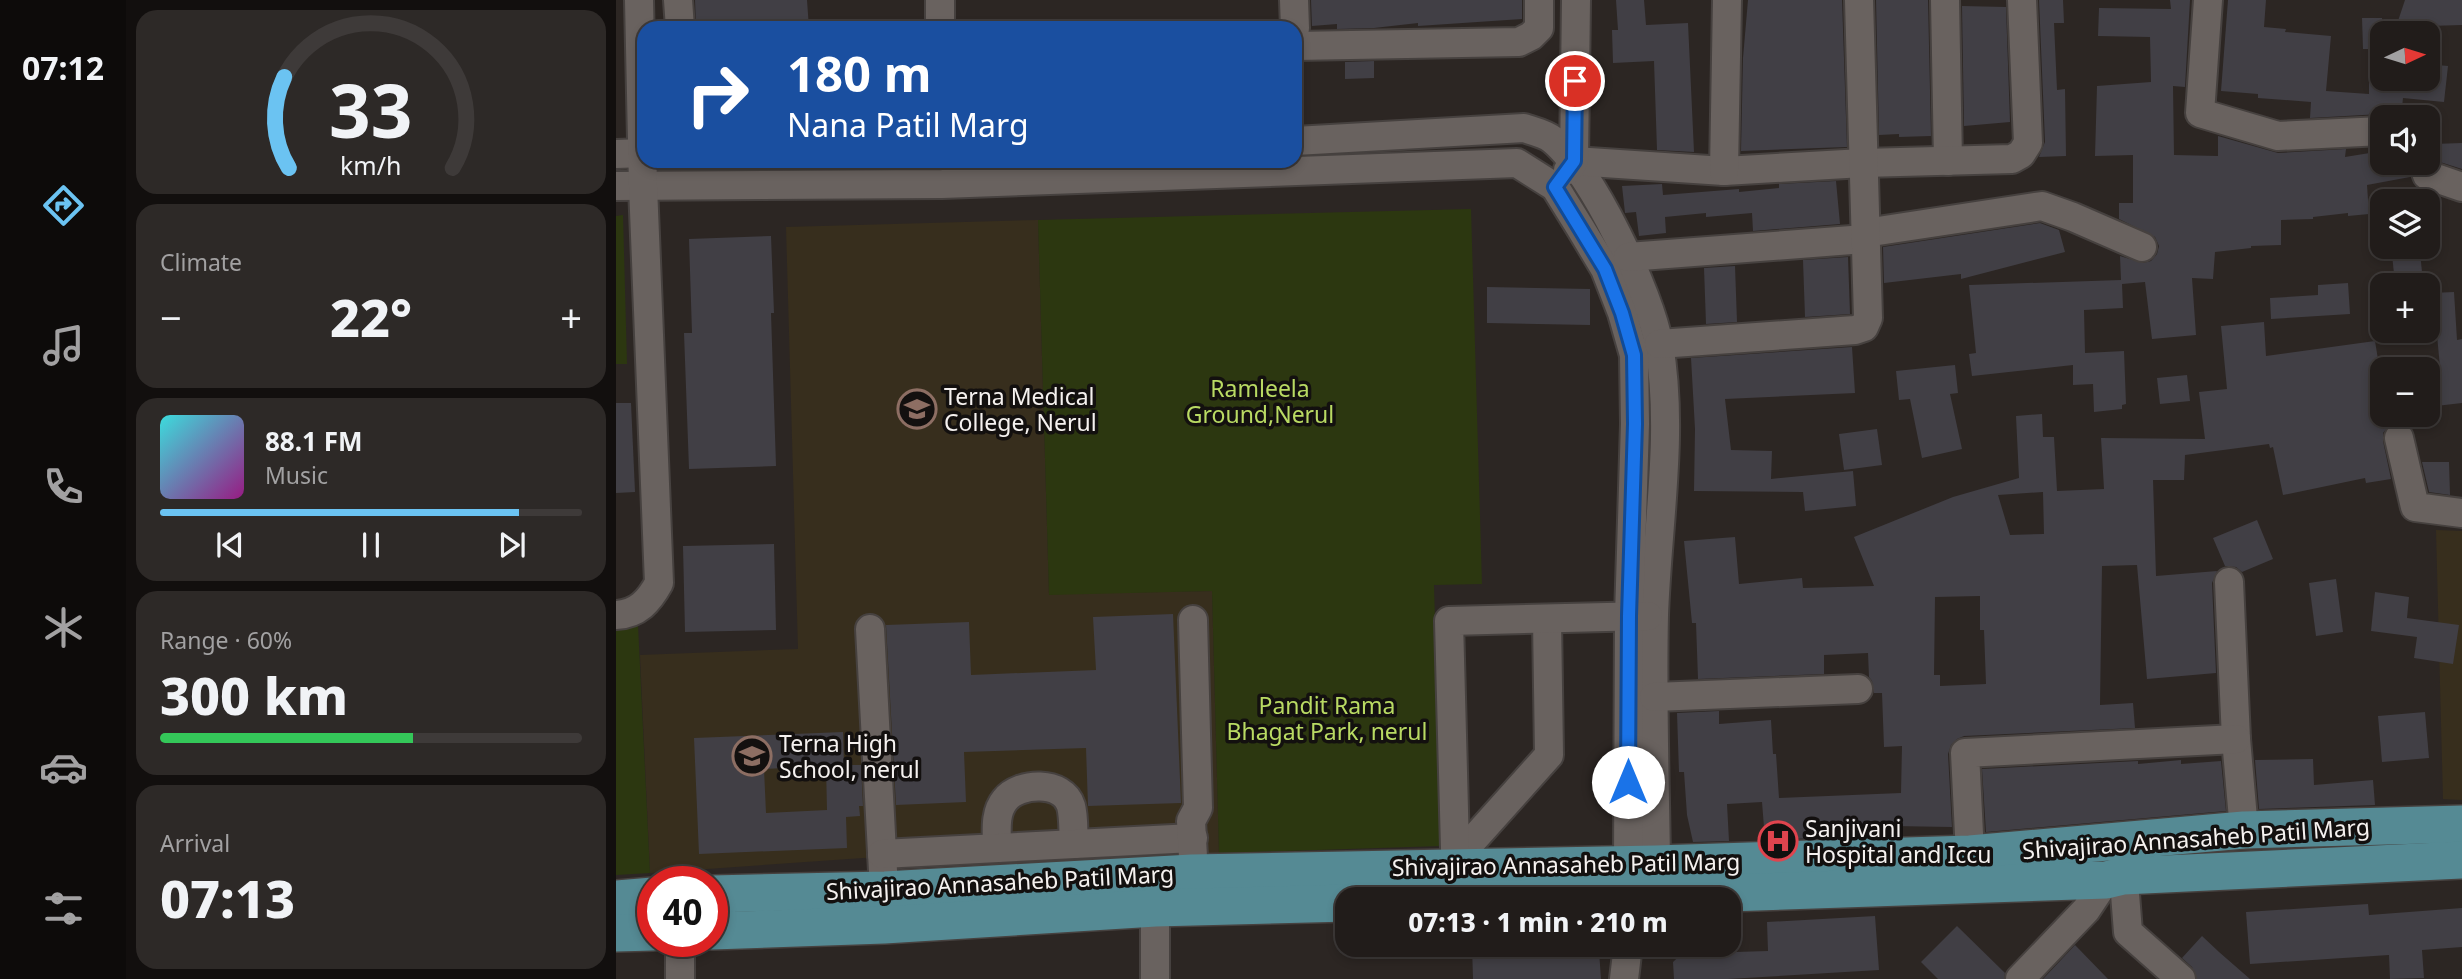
<!DOCTYPE html>
<html lang="en">
<head>
<meta charset="utf-8">
<style>
  body { margin:0; font-family:"Noto Sans",sans-serif; background:#2d2927; color:#f1f3f6; height:100vh; display:flex; flex-direction:column; font-size:26px; white-space:nowrap }
  * { box-sizing:border-box; margin:0 }
  p { font-size:23px; color:#a2a1a2 }
  .icon { flex:none; width:38px; height:38px; fill:none; stroke:currentColor; stroke-width:2; stroke-linecap:round; stroke-linejoin:round }
  .map { position:relative; flex:1; overflow:hidden }
  .drawer { display:flex; flex-direction:column; gap:10px; padding:10px; background:#120f0e; width:490px }
  .drawer>* { flex:none }
  .top-card { position:absolute; left:21px; top:21px; width:665px; height:147px; border-radius:21px; box-shadow:0 4px 10px #0003,0 0 0 2px #3e3a39; background:#1a4fa0; color:#fff; overflow:hidden }
  .needle { width:46px; rotate:86deg }
  .buttons { position:absolute; left:1754px; top:21px; display:grid; gap:14px }
  .buttons a { display:grid; place-items:center; width:70px; height:70px; border-radius:14px; background:#211c1a; box-shadow:0 4px 10px #0003,0 0 0 2px #3e3a39; font-size:35px }
  .speed { position:absolute; left:21px; top:866px; display:flex; gap:14px; font-size:35px; font-weight:700; text-align:center }
  .speed>* { display:grid; place-content:center; width:91px; height:91px; border-radius:50%; background:#211c1a; box-shadow:0 4px 10px #0003,0 0 0 2px #3e3a39; line-height:1 }
  .speed .limit { border:10px solid #d22; background:#fff; color:#111 }
  .pin { position:absolute; display:grid; place-items:center; width:60px; height:60px; color:#fff; margin:-30px; border:4px solid #fff; border-radius:50%; box-shadow:0 2px 7px #0007 }
  .me { position:absolute; width:77px; margin:-38px; rotate:0deg; stroke-linejoin:round; filter:drop-shadow(0 0 5px #0008) }
  .turn { display:flex; align-items:center; gap:24px; height:147px; padding:0 35px; font-size:32px }
  .turn .icon { width:91px; height:91px; stroke-width:2.5 }
  .turn b { display:block; font-size:49px; line-height:60px }
  .big { font-size:52px; font-weight:800; line-height:1.1 }
  .drawer .tile { flex:1; display:flex; flex-direction:column; justify-content:center; gap:10px; min-width:0; padding:0 24px; border-radius:21px; background:#2d2927 }
  .drawer .dial { align-items:center; gap:0 }
  .dial svg { height:182px; overflow:visible; fill:none; stroke:#3e3a39; stroke-width:7; stroke-linecap:round; text-anchor:middle }
  .dial text { fill:#f1f3f6; stroke:none }
  .song { display:flex; align-items:center; gap:21px }
  .cover { width:84px; height:84px; border-radius:10px; background:linear-gradient(135deg,hsl(180 70% 55%),hsl(310 70% 35%)) }
  .played { height:7px; border-radius:4px; background:linear-gradient(90deg,#6bc3f2 85%,#3e3a39 85%) }
  .keys { display:flex; justify-content:space-around; direction:ltr }
  .heat { display:flex; justify-content:space-between; align-items:center; font-size:38px; direction:ltr }
  .charge { height:10px; border-radius:5px; background:linear-gradient(90deg,#34c759 60%,#3e3a39 0) }
  .trip { position:absolute; left:719px; top:887px; width:406px; height:70px; border-radius:21px; background:#211c1a; box-shadow:0 4px 10px #0003,0 0 0 2px #3e3a39; font-weight:800; line-height:70px; text-align:center }
  main { display:flex; flex:1; min-height:0 }
  .menu { display:flex; flex-direction:column; width:126px; justify-content:space-around; align-items:center; background:#0d0b0a; color:#a2a1a2 }
  .menu .icon { width:49px; height:49px }
  .menu .on { color:#6bc3f2 }
  .menu b { font-size:32px; color:#f1f3f6 }
  .map>svg:first-child { display:block }
  .education { fill:#372e1d }
  .green { fill:#2c3710 }
  .building { fill:#413f45; fill-rule:evenodd }
  .lines { fill:none; stroke-linecap:round; stroke-linejoin:round }
  .minor-casing { stroke:#46413f; stroke-width:32 }
  .major-casing { stroke:#46413f; stroke-width:40 }
  .minor { stroke:#69625f; stroke-width:28 }
  .major { stroke:#558a94; stroke-width:37 }
  .route-casing { stroke:#114b97; stroke-width:18 }
  .route { stroke:#1a73e8; stroke-width:12 }
  .labels { text-anchor:middle; dominant-baseline:central; stroke-width:7; stroke-linejoin:round; paint-order:stroke }
  .park-label { font-size:23px; fill:#b9da63; stroke:#13100f }
  .poi-label { font-size:23px; fill:#f5f1ef; stroke:#13100f; text-anchor:start }
  .street-label { font-size:23px; fill:#f5f1ef; stroke:#13100f }
</style>
</head>
<body>
<main>
<nav class="menu">
<b>07:12</b>
<svg class="icon on" aria-label="directions" viewBox="0 0 24 24"><path d="M12 3l9 9-9 9-9-9zM9 14v-3h6M13 9l2 2-2 2"/></svg>
<svg class="icon" aria-label="music" viewBox="0 0 24 24"><path d="M9 18V5l10-2v13"/><circle cx="6" cy="18" r="3"/><circle cx="16" cy="16" r="3"/></svg>
<svg class="icon" aria-label="phone" viewBox="0 0 24 24"><path d="M5 4h4l2 5-3 2q2 4 5 5l2-3 5 2v4C11 20 4 13 5 4z"/></svg>
<svg class="icon" aria-label="climate" viewBox="0 0 24 24"><path d="M12 3v18M4 7l16 10M4 17L20 7"/></svg>
<svg class="icon" aria-label="car" viewBox="0 0 24 24"><path d="M5 17H2v-5l4-1 3-4h7l3 4 3 1v5h-3M9 17h6M6 11h13"/><circle cx="7" cy="17" r="2"/><circle cx="17" cy="17" r="2"/></svg>
<svg class="icon" aria-label="filters" viewBox="0 0 24 24"><path d="M4 7h16M4 17h16"/><circle cx="9" cy="7" r="2"/><circle cx="15" cy="17" r="2"/></svg>
</nav>
<section class="drawer">
<div class="tile dial"><svg viewBox="0 0 100 80">
<path d="M14 69A42 42 0 1 1 86 69"/>
<path d="M14 69A42 42 0 0 1 12 29" stroke="#6bc3f2"/>
<text x="50" y="56" font-size="32" font-weight="700">33</text>
<text x="50" y="72" font-size="11">km/h</text>
</svg></div>
<div class="tile"><p>Climate</p>
<div class="heat"><a>−</a><b class="big">22°</b><a>+</a></div>
</div>
<div class="tile">
<div class="song"><i class="cover"></i><div><b>88.1 FM</b><p>Music</p></div></div>
<div class="played"></div>
<div class="keys"><svg class="icon" aria-label="previous" viewBox="0 0 24 24"><path d="M18 5L8 12l10 7zM5 5v14"/></svg><svg class="icon" aria-label="pause" viewBox="0 0 24 24"><path d="M8 5v14M16 5v14"/></svg><svg class="icon" aria-label="next" viewBox="0 0 24 24"><path d="M6 5l10 7-10 7zM19 5v14"/></svg></div>
</div>
<div class="tile"><p>Range · 60%</p><b class="big">300 km</b><div class="charge"></div></div>
<div class="tile"><p>Arrival</p><b class="big">07:13</b></div>
</section>
<div class="map">
<svg width="1846" height="979" viewBox="0 0 1846 979">
  <rect width="100%" height="100%" fill="#2c2623"/>
  <g class="education">
    <path d="M 422,220 L 433,594 L 596,591 L 603,853 L 247,858 L 34,873 L 24,655 L 182,649 L 170,227 Z"/>
    <path d="M 1820,530 L 1846,531 L 1846,800 L 1827,799 Z"/>
  </g>
  <g class="green">
    <path d="M 855,209 L 866,584 L 818,585 L 825,846 L 603,853 L 596,591 L 433,595 L 422,220 Z"/>
    <path d="M 7,215 L 11,364 L 0,364 L 0,216 Z"/>
    <path d="M 22,625 L 34,873 L 0,875 L 0,626 Z"/>
  </g>
  <g class="building">
    <path d="M 79,0 L 191,0 L 193,28 L 110,28 L 110,23 L 80,25 Z"/>
    <path d="M 695,0 L 906,0 L 906,19 L 802,26 L 802,23 L 758,28 L 721,29 L 721,24 L 696,26 Z"/>
    <path d="M 1000,0 L 1028,0 L 1030,25 L 1072,23 L 1078,152 L 1041,150 L 1038,61 L 997,63 L 996,30 L 1002,30 Z"/>
    <path d="M 1132,0 L 1226,0 L 1231,147 L 1125,151 L 1127,58 Z"/>
    <path d="M 1260,0 L 1312,0 L 1315,136 L 1283,137 L 1283,134 L 1263,135 Z"/>
    <path d="M 1423,0 L 1447,0 L 1448,23 L 1438,23 L 1441,90 L 1449,89 L 1450,156 L 1423,157 L 1429,142 Z"/>
    <path d="M 1554,0 L 1574,0 L 1569,87 L 1557,86 L 1558,155 L 1602,156 L 1602,136 L 1662,153 L 1730,149 L 1729,157 L 1766,151 L 1766,163 L 1791,163 L 1794,177 L 1751,185 L 1753,214 L 1732,216 L 1732,213 L 1697,217 L 1697,219 L 1665,220 L 1665,245 L 1635,246 L 1635,248 L 1599,252 L 1597,279 L 1576,278 L 1580,335 L 1536,339 L 1529,282 L 1506,284 L 1507,308 L 1468,310 L 1469,353 L 1508,351 L 1510,404 L 1506,405 L 1506,409 L 1478,412 L 1477,384 L 1457,385 L 1457,365 L 1356,376 L 1353,354 L 1360,353 L 1353,285 L 1505,280 L 1504,256 L 1527,263 L 1535,261 L 1541,254 L 1543,246 L 1539,237 L 1503,219 L 1503,203 L 1517,203 L 1517,155 L 1479,156 L 1481,86 L 1535,82 L 1534,37 L 1482,36 L 1483,8 L 1555,9 Z"/>
    <path d="M 1612,0 L 1650,0 L 1648,27 L 1670,29 L 1669,32 L 1715,36 L 1710,91 L 1753,94 L 1753,79 L 1811,79 L 1811,64 L 1832,66 L 1828,102 L 1787,98 L 1785,117 L 1765,114 L 1694,118 L 1695,102 L 1642,98 L 1642,94 L 1605,91 Z"/>
    <path d="M 1789,0 L 1846,0 L 1846,25 L 1780,27 Z"/>
    <path d="M 1346,6 L 1390,7 L 1394,122 L 1348,126 Z"/>
    <path d="M 1746,18 L 1766,18 L 1766,49 L 1747,49 Z"/>
    <path d="M 758,61 L 758,78 L 729,79 L 729,62 Z"/>
    <path d="M 1846,143 L 1846,169 L 1824,162 L 1816,149 L 1818,149 L 1818,144 Z"/>
    <path d="M 1220,181 L 1224,224 L 1137,231 L 1136,213 L 1090,217 L 1090,213 L 1049,217 L 1050,233 L 1023,236 L 1020,212 L 1009,213 L 1006,186 L 1046,184 L 1047,195 L 1123,189 L 1123,192 L 1163,188 L 1163,184 Z"/>
    <path d="M 1424,223 L 1443,230 L 1449,252 L 1345,279 L 1345,274 L 1268,283 L 1267,247 Z"/>
    <path d="M 155,236 L 158,313 L 155,313 L 160,466 L 73,469 L 68,333 L 76,333 L 73,239 Z"/>
    <path d="M 1804,252 L 1807,282 L 1779,284 L 1776,254 Z"/>
    <path d="M 1232,257 L 1234,314 L 1189,317 L 1187,260 Z"/>
    <path d="M 1119,266 L 1121,322 L 1090,324 L 1088,268 Z"/>
    <path d="M 1732,283 L 1734,314 L 1655,319 L 1654,298 L 1702,295 L 1702,285 Z"/>
    <path d="M 871,287 L 974,289 L 974,325 L 871,323 Z"/>
    <path d="M 1838,292 L 1841,340 L 1846,339 L 1846,403 L 1811,407 L 1811,380 L 1825,378 L 1821,335 L 1817,336 L 1815,293 Z"/>
    <path d="M 1648,322 L 1650,356 L 1759,341 L 1766,384 L 1766,415 L 1774,415 L 1775,424 L 1767,433 L 1767,441 L 1775,479 L 1750,483 L 1749,478 L 1667,495 L 1657,447 L 1654,448 L 1653,444 L 1569,455 L 1568,480 L 1537,480 L 1540,576 L 1601,571 L 1596,583 L 1600,673 L 1531,679 L 1521,565 L 1486,566 L 1484,705 L 1517,703 L 1519,728 L 1348,736 L 1341,739 L 1335,745 L 1332,754 L 1336,827 L 1276,826 L 1276,835 L 1149,840 L 1146,802 L 1111,804 L 1113,841 L 1077,842 L 1071,815 L 1068,772 L 1063,772 L 1061,713 L 1103,711 L 1103,724 L 1155,720 L 1157,754 L 1160,754 L 1163,798 L 1285,793 L 1286,746 L 1268,747 L 1266,693 L 1258,693 L 1256,681 L 1253,677 L 1252,653 L 1208,655 L 1208,674 L 1082,679 L 1080,623 L 1076,623 L 1068,541 L 1119,537 L 1123,584 L 1186,578 L 1187,588 L 1258,586 L 1238,537 L 1337,497 L 1403,478 L 1400,416 L 1426,414 L 1427,437 L 1438,437 L 1441,491 L 1488,489 L 1485,438 L 1589,439 L 1583,392 L 1611,389 L 1605,326 ZM 1427,492 L 1428,534 L 1394,535 L 1382,495 ZM 1364,596 L 1364,630 L 1368,630 L 1370,684 L 1324,686 L 1324,675 L 1318,675 L 1319,597 Z"/>
    <path d="M 1236,347 L 1239,393 L 1109,399 L 1115,450 L 1156,451 L 1155,479 L 1237,471 L 1240,506 L 1189,511 L 1187,492 L 1078,491 L 1079,429 L 1075,358 Z"/>
    <path d="M 1339,365 L 1342,393 L 1334,394 L 1346,449 L 1306,458 L 1294,399 L 1283,400 L 1280,371 Z"/>
    <path d="M 1571,375 L 1574,401 L 1544,404 L 1541,378 Z"/>
    <path d="M 0,403 L 15,403 L 19,492 L 0,493 Z"/>
    <path d="M 1261,429 L 1266,465 L 1228,470 L 1223,434 Z"/>
    <path d="M 1806,462 L 1833,462 L 1834,495 L 1813,492 Z"/>
    <path d="M 1641,520 L 1657,559 L 1626,572 L 1620,567 L 1609,566 L 1597,538 Z"/>
    <path d="M 158,544 L 160,630 L 69,632 L 67,546 Z"/>
    <path d="M 1720,579 L 1727,632 L 1700,636 L 1693,583 Z"/>
    <path d="M 1759,592 L 1793,597 L 1791,618 L 1843,625 L 1837,664 L 1798,658 L 1801,637 L 1755,631 Z"/>
    <path d="M 557,614 L 565,803 L 472,806 L 470,748 L 348,752 L 350,802 L 280,805 L 270,625 L 353,622 L 355,675 L 480,670 L 477,617 Z"/>
    <path d="M 1809,712 L 1813,758 L 1766,762 L 1762,716 Z"/>
    <path d="M 227,732 L 228,765 L 245,765 L 247,806 L 243,806 L 244,816 L 230,817 L 231,848 L 83,854 L 78,738 ZM 210,766 L 211,810 L 150,813 L 148,769 Z"/>
    <path d="M 1697,759 L 1698,785 L 1757,780 L 1759,805 L 1643,809 L 1639,760 Z"/>
    <path d="M 1565,760 L 1565,764 L 1605,761 L 1610,811 L 1370,832 L 1366,769 L 1522,761 L 1522,764 Z"/>
    <path d="M 1752,904 L 1753,915 L 1846,908 L 1846,947 L 1806,950 L 1808,978 L 1774,979 L 1773,955 L 1634,964 L 1630,912 Z"/>
    <path d="M 1259,916 L 1263,970 L 1112,979 L 1058,979 L 1057,962 L 1075,945 L 1119,945 L 1119,952 L 1152,951 L 1151,922 Z"/>
    <path d="M 1341,926 L 1389,973 L 1388,979 L 1322,979 L 1305,962 Z"/>
    <path d="M 1586,936 L 1603,952 L 1634,979 L 1581,979 L 1576,967 L 1566,958 Z"/>
    <path d="M 912,945 L 973,945 L 983,951 L 985,979 L 857,979 L 856,947 Z"/>
    <path d="M 1459,945 L 1492,979 L 1427,979 Z"/>
  </g>
  <g class="lines">
    <g class="minor-casing">
      <g id="minor">
        <path d="M 62,0 L 64,28"/>
        <path d="M 324,0 L 324,28"/>
        <path d="M 678,0 L 679,28"/>
        <path d="M 1329,0 L 1332,161"/>
        <path d="M 1592,0 L 1584,113 L 1662,136 L 1766,131"/>
        <path d="M 679,46 L 903,42 L 915,36 L 923,28 L 923,0"/>
        <path d="M 679,141 L 908,128 C 917,131 930,134 937,140 C 977,173 1034,294 1043,345 C 1058,432 1041,527 1038,615 C 1036,698 1039,781 1040,864 L 1030,881"/>
        <path d="M 0,154 L 28,153"/>
        <path d="M 958,161 L 1108,171 L 1247,163 L 1396,159 L 1405,154 L 1412,143 L 1406,0"/>
        <path d="M 1807,163 L 1811,175 L 1846,187"/>
        <path d="M 952,170 L 958,161 L 960,0"/>
        <path d="M 1108,171 L 1111,0"/>
        <path d="M 0,186 L 326,184 L 901,163 L 939,187 L 965,229 L 989,269 L 1006,313 L 1018,355 L 1019,424 L 1013,616 L 1012,864 L 1018,883"/>
        <path d="M 1249,233 L 1426,206 L 1457,217 L 1526,247"/>
        <path d="M 1012,257 L 1249,239"/>
        <path d="M 1043,344 L 1239,330 L 1248,327 L 1252,318 L 1243,0"/>
        <path d="M 1783,438 L 1799,507 L 1846,513"/>
        <path d="M 1613,582 L 1620,739 L 1628,830"/>
        <path d="M 0,615 C 22,614 33,601 43,583 L 27,186 L 23,0"/>
        <path d="M 254,629 L 267,871"/>
        <path d="M 1038,697 L 1242,689"/>
        <path d="M 381,848 C 381,833 378,813 389,800 C 403,782 447,780 455,806 C 458,817 457,832 458,844"/>
        <path d="M 266,854 L 577,838"/>
        <path d="M 1354,854 L 1349,753 L 1620,739"/>
        <path d="M 1506,856 L 1512,932 L 1565,979"/>
        <path d="M 577,857 L 575,821 L 582,808 L 577,620"/>
        <path d="M 840,859 L 933,755 L 931,619"/>
        <path d="M 840,886 L 833,621 L 1032,616"/>
        <path d="M 539,908 L 539,979"/>
        <path d="M 64,979 L 64,942"/>
        <path d="M 1008,979 L 1012,945"/>
        <path d="M 1404,979 L 1470,910 L 1490,880"/>
      </g>
    </g>
    <g class="major-casing">
      <g id="major">
        <path d="M 96,894 L 269,890 L 576,873 L 1040,864 L 1354,854 L 1628,830 L 1846,824"/>
        <path d="M 0,899 L 37,896"/>
        <path d="M 837,900 L 1022,896 L 1490,880 L 1507,876 L 1846,860"/>
        <path d="M 96,931 L 268,925 L 539,908 L 732,903"/>
        <path d="M 0,933 L 37,932"/>
      </g>
    </g>
    <use href="#minor" class="minor"/>
    <use href="#major" class="major"/>
  </g>
  <g class="lines">
    <g class="route-casing">
      <path id="route" d="M 959,81 L 958,161 L 939,187 L 989,269 L 1006,313 L 1018,355 L 1019,424 L 1013,616 L 1012,782"/>
    </g>
    <use href="#route" class="route"/>
  </g>
  <defs>
    <g id="university-ring" transform="scale(2.0125)"><circle r="9.5" fill="#13100f" stroke="#8d6e63" stroke-width="1.5"/><path d="M0-5L7-2L0 1L-7-2ZM-4 1L0 2.5L4 1V4Q0 6-4 4Z" fill="#8d6e63"/></g>
    <g id="school-ring" transform="scale(2.0125)"><circle r="9.5" fill="#13100f" stroke="#8d6e63" stroke-width="1.5"/><path d="M0-5L7-2L0 1L-7-2ZM-4 1L0 2.5L4 1V4Q0 6-4 4Z" fill="#8d6e63"/></g>
    <g id="hospital-ring" transform="scale(2.0125)"><circle r="9.5" fill="#13100f" stroke="#e0444e" stroke-width="1.5"/><path d="M-5-5h3v3.5h4V-5h3V5h-3V1.5h-4V5h-3Z" fill="#e0444e"/></g>
  </defs>
  <g fill-rule="evenodd">
    <use href="#university-ring" x="301" y="409"/>
    <use href="#school-ring" x="136" y="756"/>
    <use href="#hospital-ring" x="1162" y="841"/>
  </g>
  <g class="labels">
    <g class="park-label">
      <text x="644" y="388">Ramleela<tspan x="644" dy="26">Ground,Nerul</tspan></text>
      <text x="711" y="705">Pandit Rama<tspan x="711" dy="26">Bhagat Park, nerul</tspan></text>
    </g>
    <g class="poi-label">
      <text x="328" y="396">Terna Medical<tspan x="328" dy="26">College, Nerul</tspan></text>
      <text x="163" y="743">Terna High<tspan x="163" dy="26">School, nerul</tspan></text>
      <text x="1189" y="828">Sanjivani<tspan x="1189" dy="26">Hospital and Iccu</tspan></text>
    </g>
    <g class="street-label">
      <text transform="translate(1580 838) rotate(-4)">Shivajirao Annasaheb Patil Marg</text>
      <text transform="translate(950 864) rotate(-1)">Shivajirao Annasaheb Patil Marg</text>
      <text transform="translate(384 882) rotate(-3)">Shivajirao Annasaheb Patil Marg</text>
    </g>
  </g>
</svg>
<div class="buttons">
<a><svg class="needle" viewBox="-14 -14 28 28"><path d="M0-13l5 13h-10z" fill="#e53935"/><path d="M0 13l5-13h-10z" fill="#a2a1a2"/></svg></a>
<a><svg class="icon" aria-label="sound" viewBox="0 0 24 24"><path d="M4 9h4l5-4v14l-5-4H4zM17 9q2 3 0 6"/></svg></a>
<a><svg class="icon" aria-label="layers" viewBox="0 0 24 24"><path d="M12 4l9 5-9 5-9-5zM3 14l9 5 9-5"/></svg></a>
<a>+</a>
<a>−</a>
</div>
<div class="speed"><div class="limit">40</div></div>
<div class="pin" style="left:959px;top:81px;background:#d93025"><svg class="icon" aria-label="arrive" viewBox="0 0 24 24"><path d="M6 21V4h12l-3 4 3 4H6"/></svg></div>
<svg class="me" style="left:1012px;top:782px" viewBox="-20 -20 40 40"><circle r="19" fill="#fff"/><path d="M0-13L10 11 0 6-10 11z" fill="#1a73e8"/></svg>
<div class="trip">07:13 · 1 min · 210 m</div>
<div class="top-card">
<div class="turn"><svg class="icon" aria-label="right" viewBox="0 0 24 24"><path d="M7 20v-9h11M14 6l5 5-5 5"/></svg><div><b>180 m</b>Nana Patil Marg</div></div>
</div>
</div>
</main>
</body>
</html>
